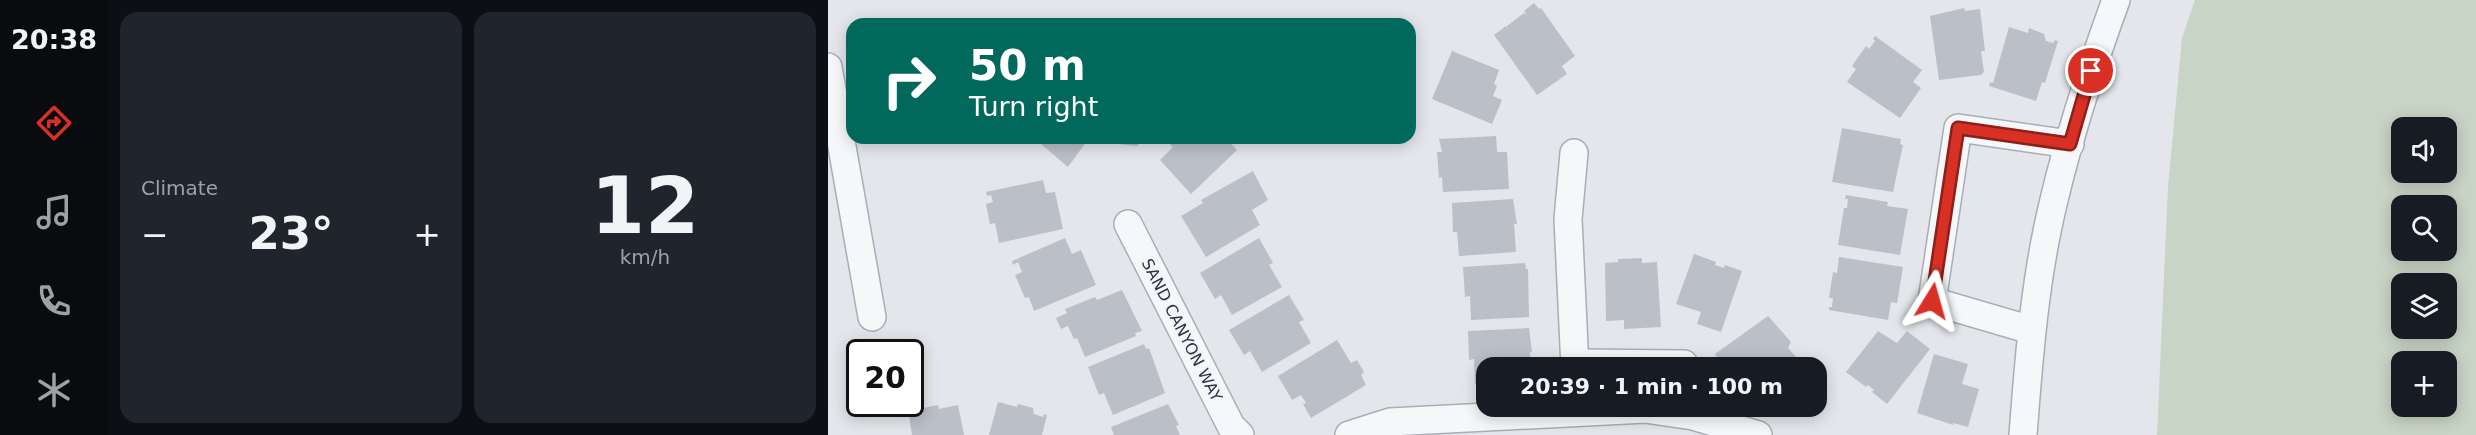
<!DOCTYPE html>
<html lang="en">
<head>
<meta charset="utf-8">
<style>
  body { margin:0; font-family:"DejaVu Sans",sans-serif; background:#20242c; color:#f1f3f6; height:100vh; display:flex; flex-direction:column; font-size:22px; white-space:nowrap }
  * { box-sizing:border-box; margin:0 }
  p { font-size:20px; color:#9ea1a6 }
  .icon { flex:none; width:33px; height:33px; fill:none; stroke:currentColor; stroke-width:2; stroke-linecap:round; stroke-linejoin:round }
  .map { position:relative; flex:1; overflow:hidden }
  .sheet { display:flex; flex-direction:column; gap:12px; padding:12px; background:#0d0f14; width:720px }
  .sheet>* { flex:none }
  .top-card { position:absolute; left:18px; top:18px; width:570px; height:126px; border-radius:18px; box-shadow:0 3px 15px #0003; background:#00695c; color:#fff; overflow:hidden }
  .fabs { position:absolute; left:1563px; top:117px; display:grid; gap:12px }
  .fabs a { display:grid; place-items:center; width:66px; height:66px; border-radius:12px; background:#171b24; box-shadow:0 3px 15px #0003; font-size:30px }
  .speed { position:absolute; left:18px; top:339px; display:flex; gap:12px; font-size:30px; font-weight:700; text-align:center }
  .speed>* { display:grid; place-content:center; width:78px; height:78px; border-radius:50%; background:#171b24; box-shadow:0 3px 15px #0003; line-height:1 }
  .speed .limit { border:3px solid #111; border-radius:9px; background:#fff; color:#111 }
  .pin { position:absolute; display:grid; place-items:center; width:51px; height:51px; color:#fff; margin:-26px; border:3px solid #fff; border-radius:50%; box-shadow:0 2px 6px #0007 }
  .me { position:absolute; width:66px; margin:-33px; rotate:8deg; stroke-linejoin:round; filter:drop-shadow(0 0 4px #0008) }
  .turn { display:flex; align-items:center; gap:21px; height:126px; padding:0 24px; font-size:27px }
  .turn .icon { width:78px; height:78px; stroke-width:2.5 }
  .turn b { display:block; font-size:42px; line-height:51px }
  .big { font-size:45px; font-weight:600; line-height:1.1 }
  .sheet .card { flex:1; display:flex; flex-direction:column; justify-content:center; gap:9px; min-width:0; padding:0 21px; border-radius:18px; background:#20242c }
  .sheet .dial { align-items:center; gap:0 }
  .dial b { font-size:78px; line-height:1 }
  .heat { display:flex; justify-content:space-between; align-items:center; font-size:33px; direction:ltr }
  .sheet .tiles { flex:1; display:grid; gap:12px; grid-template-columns:repeat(2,1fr) }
  .trip { position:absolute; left:648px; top:357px; width:351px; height:60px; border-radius:18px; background:#171b24; box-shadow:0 3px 15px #0003; font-weight:600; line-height:60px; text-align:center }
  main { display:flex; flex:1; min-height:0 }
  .dock { display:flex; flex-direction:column; width:108px; justify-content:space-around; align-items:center; background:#090b0e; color:#9ea1a6 }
  .dock .icon { width:42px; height:42px }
  .dock .selected { color:#d93025 }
  .dock b { font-size:27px; color:#f1f3f6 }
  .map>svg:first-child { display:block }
  .green { fill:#c8d4c5; fill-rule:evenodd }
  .building { fill:#bbbfc7 }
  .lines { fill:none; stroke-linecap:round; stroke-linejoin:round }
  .minor-casing { stroke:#a9adb5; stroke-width:30 }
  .minor { stroke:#f6f7f9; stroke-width:27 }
  .route-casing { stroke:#8d1f18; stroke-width:15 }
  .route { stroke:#d93025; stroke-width:10 }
  .labels { text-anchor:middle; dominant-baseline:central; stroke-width:5; stroke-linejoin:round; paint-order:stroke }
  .street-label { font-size:16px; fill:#2c3342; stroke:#f3f5f8 }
</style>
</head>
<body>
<main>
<nav class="dock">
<b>20:38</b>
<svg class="icon selected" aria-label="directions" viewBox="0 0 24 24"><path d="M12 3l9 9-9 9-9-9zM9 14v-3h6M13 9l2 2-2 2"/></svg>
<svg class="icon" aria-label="music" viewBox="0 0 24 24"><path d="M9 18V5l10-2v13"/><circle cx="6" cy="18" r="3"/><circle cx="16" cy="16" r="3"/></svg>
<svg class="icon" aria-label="phone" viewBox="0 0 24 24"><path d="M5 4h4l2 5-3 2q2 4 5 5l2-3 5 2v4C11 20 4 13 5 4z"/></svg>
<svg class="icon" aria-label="climate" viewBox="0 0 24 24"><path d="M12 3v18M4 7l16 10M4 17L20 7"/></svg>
</nav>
<section class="sheet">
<div class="tiles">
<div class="card"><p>Climate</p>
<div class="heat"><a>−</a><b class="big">23°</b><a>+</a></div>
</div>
<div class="card dial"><b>12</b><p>km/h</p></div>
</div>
</section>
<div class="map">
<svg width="1648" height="435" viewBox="0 0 1648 435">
  <rect width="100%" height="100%" fill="#e4e6eb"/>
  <path class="green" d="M 1367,0 L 1648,0 L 1648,435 L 1329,435 L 1340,187 L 1354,38 ZM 1574,128 L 1618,128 L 1618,172 L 1574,172 ZM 1574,206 L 1618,206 L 1618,250 L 1574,250 ZM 1574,284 L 1618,284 L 1618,328 L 1574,328 ZM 1574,362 L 1618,362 L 1618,406 L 1574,406 Z"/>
  <g class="building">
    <path d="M 706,3 L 711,9 L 713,8 L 747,56 L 734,66 L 739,74 L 709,95 L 666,35 L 678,26 L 680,29 L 679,26 L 696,13 L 699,15 L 696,11 Z"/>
    <path d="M 1136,8 L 1137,11 L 1152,9 L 1157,51 L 1153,51 L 1156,72 L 1153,75 L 1111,80 L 1102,16 Z"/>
    <path d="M 1181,27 L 1200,33 L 1201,28 L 1216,34 L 1218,41 L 1225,43 L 1227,40 L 1230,41 L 1217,83 L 1214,82 L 1208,101 L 1161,86 L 1162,82 L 1165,83 Z"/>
    <path d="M 1047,36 L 1094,70 L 1085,82 L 1093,88 L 1072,118 L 1019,82 L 1028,69 L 1024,66 L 1038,46 L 1041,49 L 1047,41 L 1045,39 Z"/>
    <path d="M 624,51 L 671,70 L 666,84 L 669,86 L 665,96 L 674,100 L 664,124 L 604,99 Z"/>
    <path d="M 1014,128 L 1073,139 L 1072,144 L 1075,145 L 1065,192 L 1004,182 Z"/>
    <path d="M 668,136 L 669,152 L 679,152 L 681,189 L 615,192 L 614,177 L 611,178 L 609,152 L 614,152 L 611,139 Z"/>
    <path d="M 206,138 L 261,138 L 240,167 Z"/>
    <path d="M 280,138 L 311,138 L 310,146 L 280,143 Z"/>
    <path d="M 349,138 L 398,138 L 409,150 L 363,194 L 332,160 L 345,147 L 342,145 Z"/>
    <path d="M 425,171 L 440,200 L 424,210 L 432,225 L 378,257 L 353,216 L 375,203 L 373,200 Z"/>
    <path d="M 215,180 L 218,193 L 227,192 L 235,229 L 171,243 L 167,223 L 162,224 L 158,204 L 165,202 L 163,195 L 159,196 L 158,192 Z"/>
    <path d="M 1018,195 L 1060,202 L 1059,206 L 1080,209 L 1072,255 L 1010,245 L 1016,208 L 1019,208 L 1020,199 L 1017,199 Z"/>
    <path d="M 685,199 L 689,224 L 686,224 L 688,252 L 631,256 L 629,232 L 625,232 L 624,203 Z"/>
    <path d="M 237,238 L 244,254 L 253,250 L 268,285 L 206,311 L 201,297 L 197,298 L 187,275 L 194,272 L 190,262 L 185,265 L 184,261 Z"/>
    <path d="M 431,238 L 445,263 L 441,265 L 454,287 L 404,315 L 393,295 L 387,299 L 372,273 Z"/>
    <path d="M 866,254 L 888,262 L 887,265 L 896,268 L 897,265 L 914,271 L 893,332 L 869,324 L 873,312 L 848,304 Z"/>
    <path d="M 1011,257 L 1075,267 L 1069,303 L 1063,302 L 1060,320 L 1001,310 L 1001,307 L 1004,307 L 1005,298 L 1001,298 L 1005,272 L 1009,273 Z"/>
    <path d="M 814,258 L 814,263 L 829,262 L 833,327 L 796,329 L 796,320 L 778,321 L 777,263 L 790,262 L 790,259 Z"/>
    <path d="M 697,263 L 698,269 L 700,269 L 701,317 L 643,320 L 642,296 L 637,297 L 635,267 Z"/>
    <path d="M 294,290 L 314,331 L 307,333 L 308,336 L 257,357 L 249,338 L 246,339 L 240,326 L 233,329 L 228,318 L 239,313 L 237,309 L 267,297 L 269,300 Z"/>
    <path d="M 461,295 L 476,320 L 471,322 L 483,343 L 434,372 L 422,351 L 416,355 L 401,330 Z"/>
    <path d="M 940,316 L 963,342 L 960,348 L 969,358 L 956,368 L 896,368 L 887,354 Z"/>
    <path d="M 701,328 L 704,352 L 702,352 L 703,368 L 658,368 L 658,383 L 647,384 L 646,359 L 641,360 L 640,331 Z"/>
    <path d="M 1050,331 L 1069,343 L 1079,331 L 1102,349 L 1059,404 L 1044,392 L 1046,390 L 1040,385 L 1038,387 L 1018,372 Z"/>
    <path d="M 509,340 L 523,363 L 529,360 L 536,372 L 533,375 L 538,385 L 483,418 L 475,404 L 478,403 L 473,395 L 464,400 L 450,376 Z"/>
    <path d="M 316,344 L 318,349 L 321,348 L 337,393 L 285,415 L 276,393 L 271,395 L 260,367 Z"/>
    <path d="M 1106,354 L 1140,364 L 1134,384 L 1151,389 L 1140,427 L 1125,423 L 1125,425 L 1089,413 Z"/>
    <path d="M 170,402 L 189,407 L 190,404 L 205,408 L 206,414 L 215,417 L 216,414 L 219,415 L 214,435 L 161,435 Z"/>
    <path d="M 340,404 L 351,425 L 348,426 L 352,435 L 286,435 L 283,427 Z"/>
    <path d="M 110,405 L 111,409 L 130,405 L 136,435 L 84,435 L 81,415 L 93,415 L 95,408 Z"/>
  </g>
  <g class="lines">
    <g class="minor-casing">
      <g id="minor">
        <path d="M 0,67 L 44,317"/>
        <path d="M 746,153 L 740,219 L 747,368"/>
        <path d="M 300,224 L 403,426 L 412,435"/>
        <path d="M 1203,330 L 1104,301 L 1130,128 L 1242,144"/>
        <path d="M 747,363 L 856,364 L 856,368"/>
        <path d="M 521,435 L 562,422 L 817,409 L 865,416 L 930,435"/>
        <path d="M 1195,435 C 1201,356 1207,277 1226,200 C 1242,132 1264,66 1288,0"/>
      </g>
    </g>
    <use href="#minor" class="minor"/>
  </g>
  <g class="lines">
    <g class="route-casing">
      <path id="route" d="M 1104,301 L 1130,128 L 1242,144 L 1263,71"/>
    </g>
    <use href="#route" class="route"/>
  </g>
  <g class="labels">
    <g class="street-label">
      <text transform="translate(354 330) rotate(63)">SAND CANYON WAY</text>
    </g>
  </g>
</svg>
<div class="fabs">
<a><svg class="icon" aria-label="sound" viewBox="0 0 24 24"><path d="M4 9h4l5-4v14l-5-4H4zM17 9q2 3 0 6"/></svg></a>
<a><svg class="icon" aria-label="search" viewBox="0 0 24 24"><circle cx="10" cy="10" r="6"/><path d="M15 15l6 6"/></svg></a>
<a><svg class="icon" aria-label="layers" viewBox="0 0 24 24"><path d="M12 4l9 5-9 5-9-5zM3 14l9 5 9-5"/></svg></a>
<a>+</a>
</div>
<div class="speed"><div class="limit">20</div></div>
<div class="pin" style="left:1263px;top:71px;background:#d93025"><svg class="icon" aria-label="arrive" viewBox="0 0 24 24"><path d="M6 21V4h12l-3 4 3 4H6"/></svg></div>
<svg class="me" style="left:1104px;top:301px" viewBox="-20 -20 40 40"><path d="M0-17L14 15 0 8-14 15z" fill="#d93025" stroke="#fff" stroke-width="4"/></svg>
<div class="trip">20:39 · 1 min · 100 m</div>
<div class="top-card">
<div class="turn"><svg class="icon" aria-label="right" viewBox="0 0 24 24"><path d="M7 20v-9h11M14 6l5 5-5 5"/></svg><div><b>50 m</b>Turn right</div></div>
</div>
</div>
</main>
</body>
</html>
